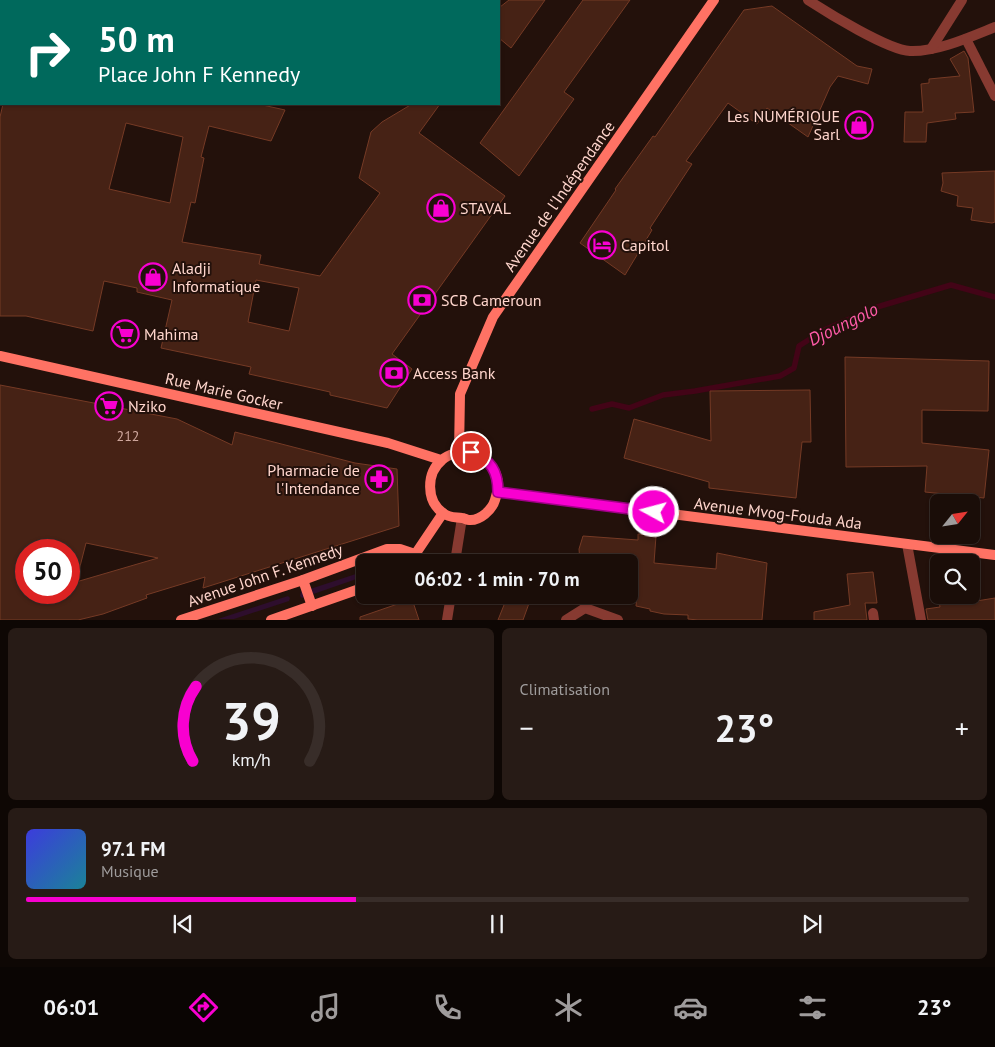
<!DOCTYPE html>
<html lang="fr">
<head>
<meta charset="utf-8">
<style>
  body { margin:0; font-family:"PT Sans",sans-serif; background:#271b16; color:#f1f3f6; height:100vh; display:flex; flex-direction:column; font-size:19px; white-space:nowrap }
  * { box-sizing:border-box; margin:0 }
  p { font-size:16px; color:#9f9c9c }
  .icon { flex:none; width:28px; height:28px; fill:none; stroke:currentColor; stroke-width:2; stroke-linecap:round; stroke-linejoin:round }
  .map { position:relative; height:620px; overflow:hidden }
  .sheet { display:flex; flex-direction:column; gap:8px; padding:8px; background:#0e0704; flex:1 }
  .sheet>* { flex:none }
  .hud { position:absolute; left:0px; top:0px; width:500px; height:105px; box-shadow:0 1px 4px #0004,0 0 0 1px #382d29; background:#00695c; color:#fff; overflow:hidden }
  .needle { width:32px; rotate:60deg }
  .buttons { position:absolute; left:930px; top:494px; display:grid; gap:10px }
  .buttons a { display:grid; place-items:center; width:50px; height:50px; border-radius:8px; background:#1a0d08; box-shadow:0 1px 4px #0004,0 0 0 1px #382d29; font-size:25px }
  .speed { position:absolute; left:15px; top:539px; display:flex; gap:10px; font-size:25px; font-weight:700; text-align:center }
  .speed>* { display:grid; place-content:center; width:65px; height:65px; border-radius:50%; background:#1a0d08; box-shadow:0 1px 4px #0004,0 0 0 1px #382d29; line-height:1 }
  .speed .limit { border:8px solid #d22; background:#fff; color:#111 }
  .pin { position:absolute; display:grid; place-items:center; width:42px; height:42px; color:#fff; margin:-21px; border:2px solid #fff; border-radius:50%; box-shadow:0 1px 5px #0007 }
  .me { position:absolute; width:55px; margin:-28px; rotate:277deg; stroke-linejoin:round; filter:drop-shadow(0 0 4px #0008) }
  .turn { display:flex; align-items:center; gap:18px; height:105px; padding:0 15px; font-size:22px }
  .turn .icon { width:65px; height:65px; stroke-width:2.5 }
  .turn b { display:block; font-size:35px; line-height:42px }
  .big { font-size:38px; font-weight:800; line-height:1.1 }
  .sheet .widget { flex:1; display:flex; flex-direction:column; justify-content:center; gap:8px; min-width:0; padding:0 18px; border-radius:8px; background:#271b16 }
  .sheet .dial { align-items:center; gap:0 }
  .dial svg { height:130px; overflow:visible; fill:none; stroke:#382d29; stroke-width:7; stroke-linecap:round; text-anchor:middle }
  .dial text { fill:#f1f3f6; stroke:none }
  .song { display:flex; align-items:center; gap:15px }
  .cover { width:60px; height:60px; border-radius:8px; background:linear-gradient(135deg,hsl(240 70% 55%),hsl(190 70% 35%)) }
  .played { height:5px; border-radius:2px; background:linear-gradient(90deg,#f800d0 35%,#382d29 35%) }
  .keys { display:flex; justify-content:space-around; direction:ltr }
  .heat { display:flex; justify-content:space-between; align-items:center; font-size:28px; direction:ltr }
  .sheet .tiles { flex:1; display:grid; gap:8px; grid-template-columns:1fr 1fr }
  .widget:last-child { grid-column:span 2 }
  .trip { position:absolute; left:356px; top:554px; width:282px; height:50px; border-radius:8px; background:#1a0d08; box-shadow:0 1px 4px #0004,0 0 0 1px #382d29; font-weight:800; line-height:50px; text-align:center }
  .tabs { display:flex; height:80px; justify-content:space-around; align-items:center; background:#0a0503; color:#9f9c9c }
  .tabs .icon { width:35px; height:35px }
  .tabs .active { color:#f800d0 }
  .tabs b { font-size:22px; color:#f1f3f6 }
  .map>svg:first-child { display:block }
  .green { fill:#2e0e2d }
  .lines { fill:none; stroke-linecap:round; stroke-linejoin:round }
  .stream { stroke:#430417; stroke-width:5.5 }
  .building { fill:#462215; stroke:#753a25; fill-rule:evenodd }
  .street { stroke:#873a31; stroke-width:10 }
  .secondary { stroke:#ff7264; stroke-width:10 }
  .route-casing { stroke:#a10087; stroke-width:12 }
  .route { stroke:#f800d0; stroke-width:9 }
  .labels { text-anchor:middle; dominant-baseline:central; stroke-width:4; stroke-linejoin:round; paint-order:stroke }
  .number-label { font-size:14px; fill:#d1a99f }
  .poi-label { font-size:16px; fill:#ffd6cd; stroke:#23110b; text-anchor:start }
  .street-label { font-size:16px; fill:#ffd6cd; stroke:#23110b }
  .water-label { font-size:18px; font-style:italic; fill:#ff5ba9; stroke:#23110b }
</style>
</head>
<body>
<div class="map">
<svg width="995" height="620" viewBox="0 0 995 620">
  <rect width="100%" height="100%" fill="#23110b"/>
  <g class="green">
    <path d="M 365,571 L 365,576 L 302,598 L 300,596 L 301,592 Z"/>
    <path d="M 288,596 L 290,598 L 289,601 L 234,619 L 218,619 Z"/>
  </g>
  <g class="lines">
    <path class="stream" d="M 592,409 L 612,404 L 629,408 L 663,395 L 695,391 L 780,376 L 794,368 L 799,346 L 824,330 L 877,307 L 951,285 L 995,297"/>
  </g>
  <g class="building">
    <path d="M 509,0 L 545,0 L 511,48 L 499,38 L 500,7 Z"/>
    <path d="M 583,0 L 630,0 L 564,92 L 574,99 L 519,176 L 480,143 Z"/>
    <path d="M 772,6 L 857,66 L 872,69 L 868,84 L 838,76 L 830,87 L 808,137 L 767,108 L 757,124 L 728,103 L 686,161 L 692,164 L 650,228 L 652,230 L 625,275 L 580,243 L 616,190 L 615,189 L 653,136 L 655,137 L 744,10 Z"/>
    <path d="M 964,51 L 968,58 L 974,112 L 955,113 L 956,119 L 927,123 L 926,142 L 904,142 L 905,112 L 923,112 L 921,84 L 929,83 L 929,79 L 960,76 L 950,59 Z"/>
    <path d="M 3,104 L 258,104 L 285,110 L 271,141 L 209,126 L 201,157 L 204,158 L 195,203 L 191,202 L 182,242 L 261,255 L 259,264 L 320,276 L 380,193 L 359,178 L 371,132 L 382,122 L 412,104 L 440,104 L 419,133 L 505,196 L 392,354 L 412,369 L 387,408 L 330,395 L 330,392 L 249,374 L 251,367 L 161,348 L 172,300 L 137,292 L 137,288 L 104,281 L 93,331 L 26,316 L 0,316 L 0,117 ZM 126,123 L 183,137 L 170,203 L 109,189 ZM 256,280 L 299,288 L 289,331 L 248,322 Z"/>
    <path d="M 995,171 L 995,222 L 992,223 L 971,220 L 973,208 L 957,206 L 958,196 L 941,191 L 943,183 L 942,173 Z"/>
    <path d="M 845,357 L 989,361 L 988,411 L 922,410 L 922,443 L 989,450 L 984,498 L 925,492 L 927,466 L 846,467 Z"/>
    <path d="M 0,385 L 177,419 L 232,445 L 235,432 L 355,463 L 397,469 L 399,526 L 203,588 L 205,577 L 146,595 L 147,598 L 103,614 L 78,620 L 0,620 ZM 86,543 L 158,558 L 76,582 ZM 26,550 L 69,550 L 69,592 L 26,592 Z"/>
    <path d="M 810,390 L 811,442 L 802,442 L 796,498 L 709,488 L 709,482 L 624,458 L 634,419 L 711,441 L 710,391 Z"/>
    <path d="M 638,534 L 656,536 L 654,563 L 716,569 L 717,553 L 767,563 L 762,620 L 698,620 L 688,619 L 688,615 L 664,614 L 650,611 L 650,609 L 636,606 L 638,585 L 630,586 L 630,562 L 580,562 L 579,549 L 583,536 L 638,540 Z"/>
    <path d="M 873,572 L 877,603 L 865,603 L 867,620 L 814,620 L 814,612 L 850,605 L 847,574 Z"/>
    <path d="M 508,595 L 532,595 L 523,620 L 498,620 Z"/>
    <path d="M 938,595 L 956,595 L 958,604 L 995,598 L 995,620 L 928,620 L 926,609 L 940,607 Z"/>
    <path d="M 412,599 L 419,620 L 360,620 L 360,617 Z"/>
  </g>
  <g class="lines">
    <g class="street">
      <path d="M 808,0 C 828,13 888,50 910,51 C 937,52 970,37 995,27"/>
      <path d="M 365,1 L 365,0"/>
      <path d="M 0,37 L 1,37"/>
      <path d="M 966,39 L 995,96"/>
      <path d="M 931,49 L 962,0"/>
      <path d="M 907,544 L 921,620"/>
      <path d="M 455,562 L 462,518"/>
      <path d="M 585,608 L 590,595"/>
      <path d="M 873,613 L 874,620"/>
      <path d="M 447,620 L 451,595"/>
      <path d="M 566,620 L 585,608 L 618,620"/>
    </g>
    <g class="secondary">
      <path d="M 0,356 L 388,443 L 441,460"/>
      <path d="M 459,452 L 460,394 L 493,317 L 714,0"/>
      <path d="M 459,452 C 487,453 505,472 495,500 C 492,510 480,521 469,520 C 467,520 464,518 462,518 C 455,517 449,518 443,513 C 426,501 426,473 442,460 C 447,455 453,454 459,452 Z"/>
      <path d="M 498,492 L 995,555"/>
      <path d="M 410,562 L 443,513"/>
      <path d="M 303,580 L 312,606"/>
      <path d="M 448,595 L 451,596"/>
      <path d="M 181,620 L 303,580 L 387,549 L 400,549 L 415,554"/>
      <path d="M 271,620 L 365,587"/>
    </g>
  </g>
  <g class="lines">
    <g class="route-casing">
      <path id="route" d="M 471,452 C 491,460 498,471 498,492 L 654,512"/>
    </g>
    <use href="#route" class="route"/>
  </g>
  <defs>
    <g id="shop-ring" transform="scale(1.4375)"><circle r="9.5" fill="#23110b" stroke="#f800d0" stroke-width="1.5"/><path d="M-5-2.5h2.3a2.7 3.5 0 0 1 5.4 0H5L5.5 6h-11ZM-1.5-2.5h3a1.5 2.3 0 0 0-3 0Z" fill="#f800d0"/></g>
    <g id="hotel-ring" transform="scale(1.4375)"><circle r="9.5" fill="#23110b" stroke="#f800d0" stroke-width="1.5"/><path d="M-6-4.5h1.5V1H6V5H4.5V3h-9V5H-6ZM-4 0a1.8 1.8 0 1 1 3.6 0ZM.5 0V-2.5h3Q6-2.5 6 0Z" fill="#f800d0"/></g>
    <g id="bank-ring" transform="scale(1.4375)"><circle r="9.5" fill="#23110b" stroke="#f800d0" stroke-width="1.5"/><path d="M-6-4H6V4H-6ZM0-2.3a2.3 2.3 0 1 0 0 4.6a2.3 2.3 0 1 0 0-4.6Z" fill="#f800d0"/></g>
    <g id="supermarket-ring" transform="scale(1.4375)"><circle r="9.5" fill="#23110b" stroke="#f800d0" stroke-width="1.5"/><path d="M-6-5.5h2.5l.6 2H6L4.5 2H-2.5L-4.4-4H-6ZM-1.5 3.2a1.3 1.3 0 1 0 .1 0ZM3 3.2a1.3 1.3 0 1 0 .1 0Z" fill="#f800d0"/></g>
    <g id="pharmacy-ring" transform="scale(1.4375)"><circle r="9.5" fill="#23110b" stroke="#f800d0" stroke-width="1.5"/><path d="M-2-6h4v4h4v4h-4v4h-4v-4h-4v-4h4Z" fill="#f800d0"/></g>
  </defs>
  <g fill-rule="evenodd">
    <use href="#shop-ring" x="859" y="125"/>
    <use href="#shop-ring" x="441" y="208"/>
    <use href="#hotel-ring" x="602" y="245"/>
    <use href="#shop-ring" x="153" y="277"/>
    <use href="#bank-ring" x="422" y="300"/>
    <use href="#supermarket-ring" x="125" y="334"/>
    <use href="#bank-ring" x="394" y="373"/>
    <use href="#supermarket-ring" x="109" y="406"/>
    <use href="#pharmacy-ring" x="379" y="479"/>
  </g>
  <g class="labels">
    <g class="number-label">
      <text x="128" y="436">212</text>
    </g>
    <g class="poi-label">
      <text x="840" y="116" text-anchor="end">Les NUMÉRIQUE<tspan x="840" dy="18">Sarl</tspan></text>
      <text x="460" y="208">STAVAL</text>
      <text x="621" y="245">Capitol</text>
      <text x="172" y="268">Aladji<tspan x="172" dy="18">Informatique</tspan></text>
      <text x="441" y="300">SCB Cameroun</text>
      <text x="144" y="334">Mahima</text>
      <text x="413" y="373">Access Bank</text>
      <text x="128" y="406">Nziko</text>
      <text x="360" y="470" text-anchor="end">Pharmacie de<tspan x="360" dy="18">l'Intendance</tspan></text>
    </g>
    <g class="street-label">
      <text transform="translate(559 196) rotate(-55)">Avenue de l'Indépendance</text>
      <text transform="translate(224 391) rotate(13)">Rue Marie Gocker</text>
      <text transform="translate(778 513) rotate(7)">Avenue Mvog-Fouda Ada</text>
      <text transform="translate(265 575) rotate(-19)">Avenue John F. Kennedy</text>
    </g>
    <g class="water-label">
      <text transform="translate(843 324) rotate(-26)">Djoungolo</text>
    </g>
  </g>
</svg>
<div class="buttons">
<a><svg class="needle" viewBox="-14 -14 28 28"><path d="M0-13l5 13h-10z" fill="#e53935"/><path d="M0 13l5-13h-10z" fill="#9f9c9c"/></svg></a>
<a><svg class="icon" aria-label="search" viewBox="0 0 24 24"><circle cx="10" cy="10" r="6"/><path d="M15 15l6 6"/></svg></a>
</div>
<div class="speed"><div class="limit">50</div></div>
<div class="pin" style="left:471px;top:452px;background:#d93025"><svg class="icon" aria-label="arrive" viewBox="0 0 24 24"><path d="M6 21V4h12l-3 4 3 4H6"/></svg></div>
<svg class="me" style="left:654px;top:512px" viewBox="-20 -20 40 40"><circle r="17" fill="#f800d0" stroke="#fff" stroke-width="3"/><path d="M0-11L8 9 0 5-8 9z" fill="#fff"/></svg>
<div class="trip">06:02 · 1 min · 70 m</div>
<div class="hud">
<div class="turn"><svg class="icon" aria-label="right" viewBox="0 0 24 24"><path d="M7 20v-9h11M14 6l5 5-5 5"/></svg><div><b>50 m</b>Place John F Kennedy</div></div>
</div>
</div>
<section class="sheet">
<div class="tiles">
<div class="widget dial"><svg viewBox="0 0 100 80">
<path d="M14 69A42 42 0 1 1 86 69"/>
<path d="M14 69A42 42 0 0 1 16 23" stroke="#f800d0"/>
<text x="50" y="56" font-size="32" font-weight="700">39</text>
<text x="50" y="72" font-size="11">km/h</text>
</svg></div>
<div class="widget"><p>Climatisation</p>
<div class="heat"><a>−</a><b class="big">23°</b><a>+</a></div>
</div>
<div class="widget">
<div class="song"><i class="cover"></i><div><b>97.1 FM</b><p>Musique</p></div></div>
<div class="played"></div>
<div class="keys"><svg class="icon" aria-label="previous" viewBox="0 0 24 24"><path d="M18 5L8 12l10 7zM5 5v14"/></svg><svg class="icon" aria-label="pause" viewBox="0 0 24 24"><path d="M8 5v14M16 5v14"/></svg><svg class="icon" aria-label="next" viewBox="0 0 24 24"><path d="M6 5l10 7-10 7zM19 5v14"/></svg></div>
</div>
</div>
</section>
<nav class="tabs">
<b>06:01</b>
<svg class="icon active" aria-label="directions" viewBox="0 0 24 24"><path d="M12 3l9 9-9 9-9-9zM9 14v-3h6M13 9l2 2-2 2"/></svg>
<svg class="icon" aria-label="music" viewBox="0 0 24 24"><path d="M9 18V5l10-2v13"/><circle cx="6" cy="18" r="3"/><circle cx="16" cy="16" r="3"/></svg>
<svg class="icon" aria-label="phone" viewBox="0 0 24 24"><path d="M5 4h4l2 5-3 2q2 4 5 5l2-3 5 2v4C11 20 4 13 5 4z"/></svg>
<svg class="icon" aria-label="climate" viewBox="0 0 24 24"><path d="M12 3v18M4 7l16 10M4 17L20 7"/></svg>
<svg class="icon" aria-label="car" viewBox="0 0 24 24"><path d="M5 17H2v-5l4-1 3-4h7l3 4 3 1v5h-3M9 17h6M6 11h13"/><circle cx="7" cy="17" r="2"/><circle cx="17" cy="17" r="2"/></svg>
<svg class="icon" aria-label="filters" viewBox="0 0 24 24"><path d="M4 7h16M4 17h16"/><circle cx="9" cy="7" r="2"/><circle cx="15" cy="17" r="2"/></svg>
<b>23°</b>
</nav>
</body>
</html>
